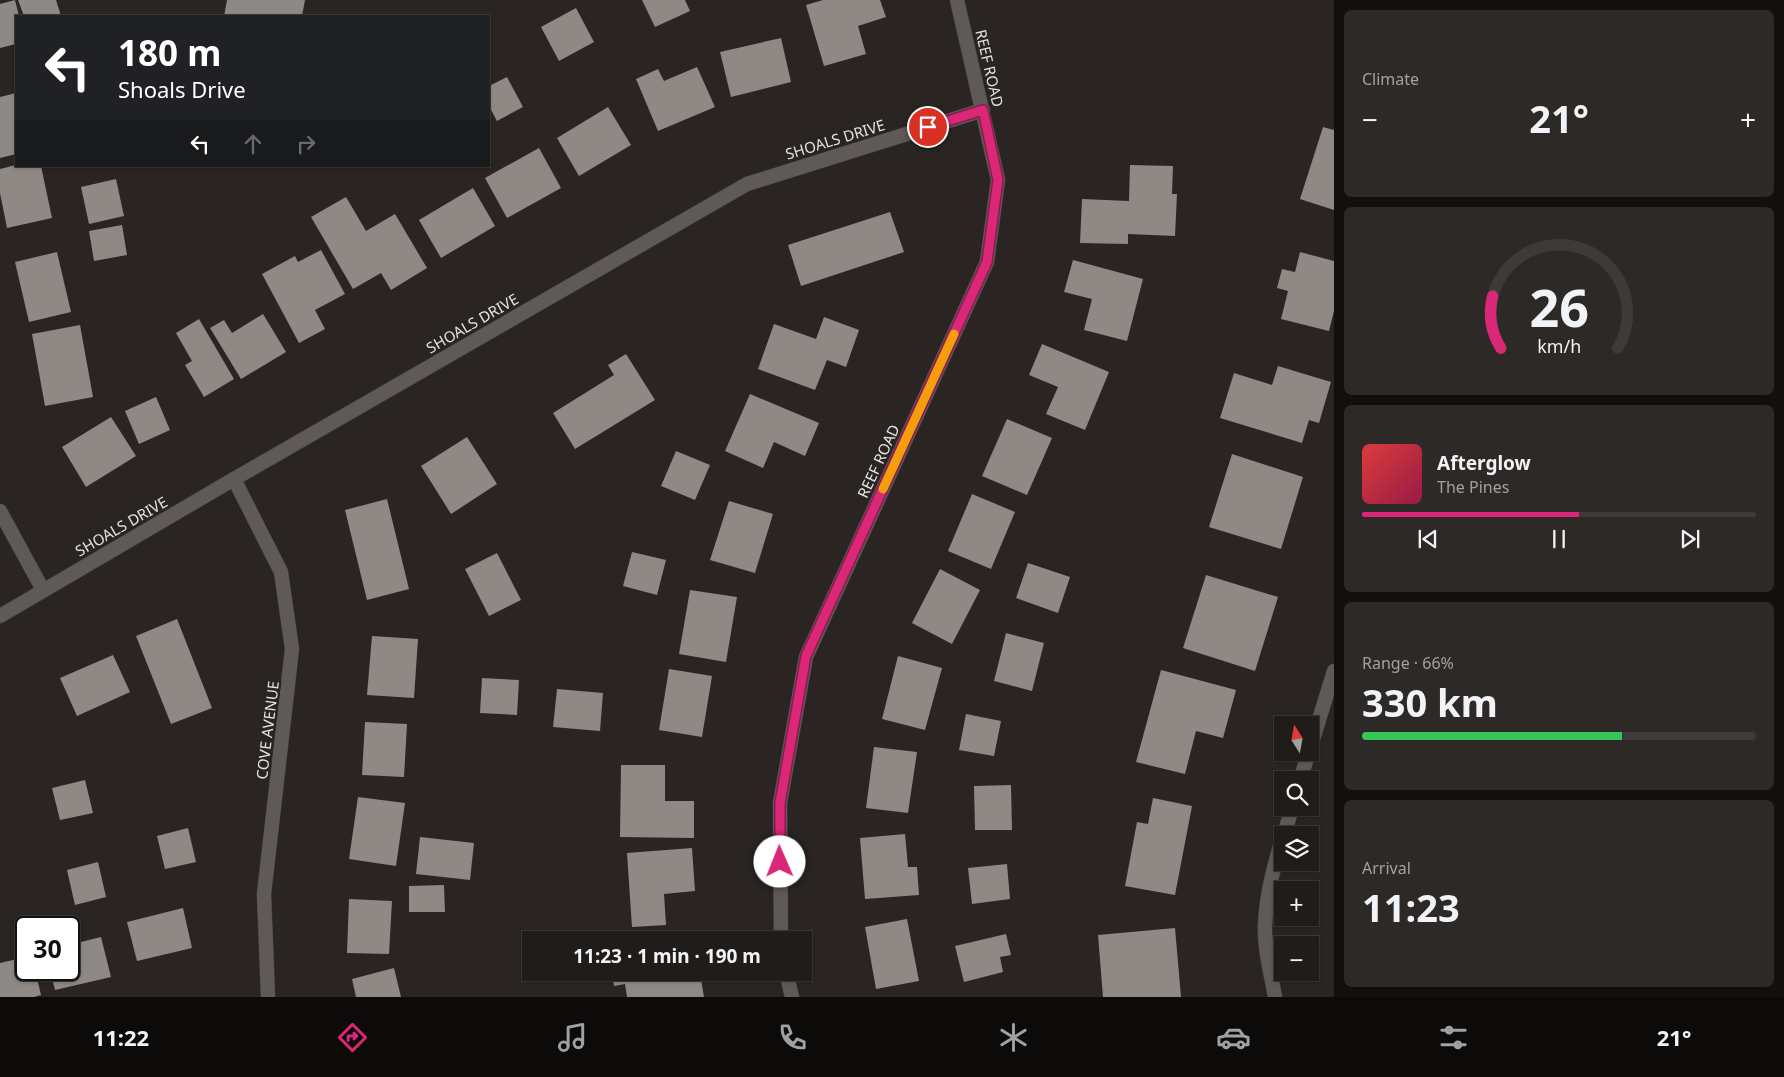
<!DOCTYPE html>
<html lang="en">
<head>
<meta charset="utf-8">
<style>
  body { margin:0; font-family:"Noto Sans",sans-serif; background:#2d2927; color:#f1f3f6; height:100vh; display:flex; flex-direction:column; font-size:19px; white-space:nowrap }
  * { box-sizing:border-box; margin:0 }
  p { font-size:16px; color:#a2a1a2 }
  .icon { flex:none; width:28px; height:28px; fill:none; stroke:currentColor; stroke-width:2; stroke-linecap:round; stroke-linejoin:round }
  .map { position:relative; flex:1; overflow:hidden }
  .drawer { display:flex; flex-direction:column; gap:10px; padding:10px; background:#120f0e; width:450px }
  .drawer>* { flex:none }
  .banner { position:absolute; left:15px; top:15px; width:475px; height:152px; border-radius:0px; box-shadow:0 1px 4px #0004,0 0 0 1px #3d3a39; background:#202124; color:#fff; overflow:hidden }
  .needle { width:32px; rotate:349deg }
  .buttons { position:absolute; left:1274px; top:716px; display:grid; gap:10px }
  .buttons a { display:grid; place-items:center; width:45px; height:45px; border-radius:0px; background:#201c1a; box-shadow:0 1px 4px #0004,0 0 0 1px #3d3a39; font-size:25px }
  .speed { position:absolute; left:15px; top:916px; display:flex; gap:10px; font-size:25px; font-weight:700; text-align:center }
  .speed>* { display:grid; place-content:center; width:65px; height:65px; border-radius:50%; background:#201c1a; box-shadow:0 1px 4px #0004,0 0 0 1px #3d3a39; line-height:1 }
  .speed .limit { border:2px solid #111; border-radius:8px; background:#fff; color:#111 }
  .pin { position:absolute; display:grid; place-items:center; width:42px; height:42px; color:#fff; margin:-21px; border:2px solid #fff; border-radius:50%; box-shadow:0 1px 5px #0007 }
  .me { position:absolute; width:55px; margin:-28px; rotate:359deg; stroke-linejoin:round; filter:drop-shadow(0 0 4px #0008) }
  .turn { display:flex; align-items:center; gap:18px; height:105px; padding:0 20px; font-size:22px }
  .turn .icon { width:65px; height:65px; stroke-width:2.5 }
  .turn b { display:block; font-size:35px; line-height:42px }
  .lanes { display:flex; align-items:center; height:48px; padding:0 20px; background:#0003; justify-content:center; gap:25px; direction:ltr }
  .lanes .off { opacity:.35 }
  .big { font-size:38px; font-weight:700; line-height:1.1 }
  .drawer .card { flex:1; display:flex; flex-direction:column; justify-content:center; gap:8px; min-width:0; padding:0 18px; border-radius:8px; background:#2d2927 }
  .drawer .dial { align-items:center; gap:0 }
  .dial svg { height:130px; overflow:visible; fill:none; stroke:#3d3a39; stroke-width:7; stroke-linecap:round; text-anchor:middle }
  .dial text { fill:#f1f3f6; stroke:none }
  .song { display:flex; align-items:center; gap:15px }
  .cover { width:60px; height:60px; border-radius:8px; background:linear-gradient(135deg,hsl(0 70% 55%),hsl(340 70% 35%)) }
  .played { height:5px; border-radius:2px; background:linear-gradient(90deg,#db2777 55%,#3d3a39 55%) }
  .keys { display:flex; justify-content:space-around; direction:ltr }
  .heat { display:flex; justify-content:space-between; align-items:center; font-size:28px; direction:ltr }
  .charge { height:8px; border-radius:4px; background:linear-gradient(90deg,#34c759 66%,#3d3a39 0) }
  .trip { position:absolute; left:522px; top:931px; width:290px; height:50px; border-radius:0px; background:#201c1a; box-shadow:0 1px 4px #0004,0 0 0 1px #3d3a39; font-weight:700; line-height:50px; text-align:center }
  .menu { display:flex; height:80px; justify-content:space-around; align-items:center; background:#0d0b0a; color:#a2a1a2 }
  .menu .icon { width:35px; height:35px }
  .menu .selected { color:#db2777 }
  .menu b { font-size:22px; color:#f1f3f6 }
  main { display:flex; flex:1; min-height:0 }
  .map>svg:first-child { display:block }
  .building { fill:#8f8986 }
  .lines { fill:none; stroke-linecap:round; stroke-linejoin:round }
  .minor-casing { stroke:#45413f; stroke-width:15 }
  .minor { stroke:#5f5a57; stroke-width:14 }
  .route-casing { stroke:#8e194d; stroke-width:12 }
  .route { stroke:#db2777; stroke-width:9 }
  .slow { stroke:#f59e0b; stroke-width:9 }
  .labels { text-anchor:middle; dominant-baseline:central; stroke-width:5; stroke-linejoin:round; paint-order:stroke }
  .street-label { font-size:15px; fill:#e5e2e0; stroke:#2a2523 }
</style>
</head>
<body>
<main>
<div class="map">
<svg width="1334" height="997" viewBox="0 0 1334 997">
  <rect width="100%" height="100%" fill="#2a2523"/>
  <g class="building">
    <path d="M 15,0 L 19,16 L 16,16 L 16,44 L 0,48 L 0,4 Z"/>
    <path d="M 18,0 L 56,0 L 61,16 L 24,16 Z"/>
    <path d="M 227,0 L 305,0 L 302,16 L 224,16 Z"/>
    <path d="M 642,0 L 685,0 L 690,11 L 655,27 Z"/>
    <path d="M 823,0 L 880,0 L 886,17 L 858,26 L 866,54 L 824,66 L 806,5 Z"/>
    <path d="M 576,8 L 594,42 L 559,61 L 541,27 Z"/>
    <path d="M 781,38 L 791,82 L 731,97 L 720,52 Z"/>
    <path d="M 697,67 L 715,107 L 658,131 L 636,79 L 658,69 L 664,81 Z"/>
    <path d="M 507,77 L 523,107 L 497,121 L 489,106 L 489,86 Z"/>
    <path d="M 16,93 L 16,154 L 0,158 L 0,97 Z"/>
    <path d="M 608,107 L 631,145 L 579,176 L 557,138 Z"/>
    <path d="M 1323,127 L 1334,130 L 1334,210 L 1300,199 Z"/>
    <path d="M 539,148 L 561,188 L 507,218 L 485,178 Z"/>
    <path d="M 16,165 L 41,166 L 52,218 L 7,228 L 0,193 L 0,169 Z"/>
    <path d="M 1130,165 L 1173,166 L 1172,194 L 1177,194 L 1175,236 L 1128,234 L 1128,244 L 1080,243 L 1082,199 L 1129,201 Z"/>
    <path d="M 116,179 L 124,216 L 89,224 L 81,187 Z"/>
    <path d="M 473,188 L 495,226 L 441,258 L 419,220 Z"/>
    <path d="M 346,197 L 366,231 L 395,214 L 427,268 L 391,290 L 381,273 L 353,289 L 311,217 Z"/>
    <path d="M 890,212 L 904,252 L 801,286 L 788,245 Z"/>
    <path d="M 122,225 L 127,255 L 94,261 L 89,231 Z"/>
    <path d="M 321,250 L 345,294 L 315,310 L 325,329 L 299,343 L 262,274 L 295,256 L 298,262 Z"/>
    <path d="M 57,252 L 71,312 L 29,322 L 15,262 Z"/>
    <path d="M 1300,252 L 1334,261 L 1334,311 L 1329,331 L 1281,319 L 1288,291 L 1277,288 L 1282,269 L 1295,272 Z"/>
    <path d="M 1073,260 L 1143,279 L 1127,341 L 1084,330 L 1092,299 L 1064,292 Z"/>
    <path d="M 263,314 L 286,352 L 241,379 L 210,328 L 224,320 L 232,333 Z"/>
    <path d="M 824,317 L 859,330 L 846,367 L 827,360 L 815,390 L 758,369 L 774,324 L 816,339 Z"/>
    <path d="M 199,319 L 234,379 L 204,397 L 185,365 L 192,361 L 176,333 Z"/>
    <path d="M 80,325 L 93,397 L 45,406 L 32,334 Z"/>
    <path d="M 1042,344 L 1109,372 L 1085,430 L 1046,414 L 1058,387 L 1029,375 Z"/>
    <path d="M 626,354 L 655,400 L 575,449 L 553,413 L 614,375 L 608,365 Z"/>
    <path d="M 1278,366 L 1331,382 L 1319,423 L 1309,420 L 1302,443 L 1220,418 L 1234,373 L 1272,385 Z"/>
    <path d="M 750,394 L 819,423 L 805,456 L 774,442 L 763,468 L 725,451 Z"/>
    <path d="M 156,397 L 170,430 L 139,444 L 125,411 Z"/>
    <path d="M 111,417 L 136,456 L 86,487 L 62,447 Z"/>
    <path d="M 1007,419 L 1052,438 L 1027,495 L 982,476 Z"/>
    <path d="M 467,437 L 497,484 L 451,514 L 421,466 Z"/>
    <path d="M 676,451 L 710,465 L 695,500 L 661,486 Z"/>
    <path d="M 1232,454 L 1303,477 L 1281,549 L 1209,527 Z"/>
    <path d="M 972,494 L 1015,512 L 991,569 L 948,551 Z"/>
    <path d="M 387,499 L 409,589 L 367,600 L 345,510 Z"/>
    <path d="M 729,501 L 773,514 L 755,573 L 710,560 Z"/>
    <path d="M 632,552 L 666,560 L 657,595 L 623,586 Z"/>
    <path d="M 497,553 L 521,600 L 489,616 L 465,569 Z"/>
    <path d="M 1028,563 L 1070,577 L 1058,613 L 1016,598 Z"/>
    <path d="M 940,569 L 980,590 L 952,644 L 912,623 Z"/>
    <path d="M 1206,575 L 1278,597 L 1255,671 L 1183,648 Z"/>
    <path d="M 690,590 L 737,597 L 726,662 L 679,654 Z"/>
    <path d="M 177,619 L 212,708 L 171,724 L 136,636 Z"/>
    <path d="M 1006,633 L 1044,643 L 1032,691 L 994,681 Z"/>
    <path d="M 372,636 L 418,639 L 414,698 L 367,695 Z"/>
    <path d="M 113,655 L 130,692 L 77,716 L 60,678 Z"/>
    <path d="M 898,656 L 942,668 L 925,730 L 882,719 Z"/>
    <path d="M 669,669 L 712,676 L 702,737 L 659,730 Z"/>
    <path d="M 1161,670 L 1236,690 L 1223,738 L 1196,731 L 1185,774 L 1136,762 Z"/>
    <path d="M 482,678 L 519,680 L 517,715 L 480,713 Z"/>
    <path d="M 557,689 L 603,693 L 600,731 L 553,727 Z"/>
    <path d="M 966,714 L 1001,721 L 994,756 L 959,750 Z"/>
    <path d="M 365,722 L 407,724 L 404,777 L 362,775 Z"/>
    <path d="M 874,747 L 917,752 L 908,813 L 866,808 Z"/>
    <path d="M 621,765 L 665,765 L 665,801 L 694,801 L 694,838 L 620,837 Z"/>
    <path d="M 85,780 L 93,813 L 60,820 L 52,788 Z"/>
    <path d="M 1011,785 L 1012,830 L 975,830 L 974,786 Z"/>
    <path d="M 358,797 L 405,803 L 396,866 L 349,859 Z"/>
    <path d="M 1153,798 L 1192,806 L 1175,895 L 1125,886 L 1137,822 L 1148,824 Z"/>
    <path d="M 188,828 L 196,862 L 165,869 L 157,836 Z"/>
    <path d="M 905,834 L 908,867 L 917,867 L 919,895 L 865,899 L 860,838 Z"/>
    <path d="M 420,837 L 474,843 L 470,880 L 416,874 Z"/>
    <path d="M 692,848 L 695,891 L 664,894 L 666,925 L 632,927 L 627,853 Z"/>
    <path d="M 98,862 L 106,897 L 75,905 L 67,870 Z"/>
    <path d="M 1007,864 L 1010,899 L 972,904 L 968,868 Z"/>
    <path d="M 444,885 L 445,912 L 409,912 L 409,886 Z"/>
    <path d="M 349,899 L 392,901 L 389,954 L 347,953 Z"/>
    <path d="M 183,908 L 192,948 L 137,961 L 127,922 Z"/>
    <path d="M 907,919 L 919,981 L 876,989 L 865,927 Z"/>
    <path d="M 1175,928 L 1181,997 L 1103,997 L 1098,935 Z"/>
    <path d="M 1006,934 L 1011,955 L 1000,957 L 1003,972 L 964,982 L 955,946 Z"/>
    <path d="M 101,937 L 111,977 L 55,990 L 50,970 L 69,970 L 69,945 Z"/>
    <path d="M 26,957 L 26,970 L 35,970 L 41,995 L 34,997 L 0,997 L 0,963 Z"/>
    <path d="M 394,968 L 401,997 L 356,997 L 352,979 Z"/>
    <path d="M 612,972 L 666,972 L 667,979 L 700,973 L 704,997 L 627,997 L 625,984 L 614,986 Z"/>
  </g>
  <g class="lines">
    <g class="minor-casing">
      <g id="minor">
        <path d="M 234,479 L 281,572 L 292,649 L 264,894 L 268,997"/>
        <path d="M 0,511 L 43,590"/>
        <path d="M 0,616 L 234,479 L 747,184 L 983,110"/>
        <path d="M 1310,749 L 1334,671"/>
        <path d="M 1300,780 L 1309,752"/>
        <path d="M 1284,835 L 1292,808"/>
        <path d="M 781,940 L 780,803 L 806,657 L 987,262 L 998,180 L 957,0"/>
        <path d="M 786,972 L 792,997"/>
        <path d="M 1275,997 C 1271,974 1264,949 1265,925 C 1266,895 1274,867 1282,839"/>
      </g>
    </g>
    <use href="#minor" class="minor"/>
  </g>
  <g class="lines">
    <g class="route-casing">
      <path id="route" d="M 780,862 L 780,803 L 806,656 L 987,262 L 998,180 L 983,110 L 928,127"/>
    </g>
    <use href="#route" class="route"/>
    <path class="slow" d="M 883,489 L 954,334"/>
  </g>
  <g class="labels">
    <g class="street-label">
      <text transform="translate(990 68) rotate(77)">REEF ROAD</text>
      <text transform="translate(835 139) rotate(-17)">SHOALS DRIVE</text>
      <text transform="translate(472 323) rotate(-30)">SHOALS DRIVE</text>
      <text transform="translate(878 461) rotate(-65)">REEF ROAD</text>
      <text transform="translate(121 526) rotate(-30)">SHOALS DRIVE</text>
      <text transform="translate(267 730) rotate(-83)">COVE AVENUE</text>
    </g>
  </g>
</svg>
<div class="buttons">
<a><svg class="needle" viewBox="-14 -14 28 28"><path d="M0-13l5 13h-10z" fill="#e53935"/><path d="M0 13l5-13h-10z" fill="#a2a1a2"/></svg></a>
<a><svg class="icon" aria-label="search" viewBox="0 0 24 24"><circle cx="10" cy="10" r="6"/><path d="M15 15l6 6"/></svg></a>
<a><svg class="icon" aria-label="layers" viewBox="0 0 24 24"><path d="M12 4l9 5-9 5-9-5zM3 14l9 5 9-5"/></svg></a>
<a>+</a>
<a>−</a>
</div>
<div class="speed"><div class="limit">30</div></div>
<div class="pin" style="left:928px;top:127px;background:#d93025"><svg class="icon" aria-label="arrive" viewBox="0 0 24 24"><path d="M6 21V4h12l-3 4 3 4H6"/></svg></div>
<svg class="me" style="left:780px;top:862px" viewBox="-20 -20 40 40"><circle r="19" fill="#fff"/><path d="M0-13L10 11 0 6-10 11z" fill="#db2777"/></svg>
<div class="trip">11:23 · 1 min · 190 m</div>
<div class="banner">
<div class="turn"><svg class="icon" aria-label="left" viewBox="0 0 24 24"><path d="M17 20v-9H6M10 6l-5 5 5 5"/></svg><div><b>180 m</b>Shoals Drive</div></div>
<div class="lanes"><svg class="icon" aria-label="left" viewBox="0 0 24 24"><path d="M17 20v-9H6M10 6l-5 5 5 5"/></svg><svg class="icon off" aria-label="ahead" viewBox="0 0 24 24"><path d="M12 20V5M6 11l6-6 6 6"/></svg><svg class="icon off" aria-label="right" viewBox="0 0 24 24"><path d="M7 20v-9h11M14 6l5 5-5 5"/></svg></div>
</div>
</div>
<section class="drawer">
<div class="card"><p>Climate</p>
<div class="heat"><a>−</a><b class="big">21°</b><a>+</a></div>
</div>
<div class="card dial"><svg viewBox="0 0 100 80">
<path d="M14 69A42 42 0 1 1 86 69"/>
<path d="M14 69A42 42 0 0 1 9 37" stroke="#db2777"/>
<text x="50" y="56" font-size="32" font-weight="700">26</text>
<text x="50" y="72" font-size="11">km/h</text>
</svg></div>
<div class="card">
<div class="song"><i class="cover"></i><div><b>Afterglow</b><p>The Pines</p></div></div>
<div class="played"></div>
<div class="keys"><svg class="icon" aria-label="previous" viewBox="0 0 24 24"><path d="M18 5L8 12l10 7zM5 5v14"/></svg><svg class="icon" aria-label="pause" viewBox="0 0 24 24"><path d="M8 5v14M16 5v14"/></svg><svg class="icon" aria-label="next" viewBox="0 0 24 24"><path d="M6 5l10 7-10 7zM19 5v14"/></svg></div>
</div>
<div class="card"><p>Range · 66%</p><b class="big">330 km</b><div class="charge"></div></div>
<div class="card"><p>Arrival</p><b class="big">11:23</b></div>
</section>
</main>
<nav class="menu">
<b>11:22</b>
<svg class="icon selected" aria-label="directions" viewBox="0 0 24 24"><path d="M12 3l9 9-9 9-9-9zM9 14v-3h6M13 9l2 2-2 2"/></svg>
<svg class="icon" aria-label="music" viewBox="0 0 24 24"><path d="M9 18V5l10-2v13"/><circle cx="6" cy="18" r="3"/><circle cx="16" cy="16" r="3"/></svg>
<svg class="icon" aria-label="phone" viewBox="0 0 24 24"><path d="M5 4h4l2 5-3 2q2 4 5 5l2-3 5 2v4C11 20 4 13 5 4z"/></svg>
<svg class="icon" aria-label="climate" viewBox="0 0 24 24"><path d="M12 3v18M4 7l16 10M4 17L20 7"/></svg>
<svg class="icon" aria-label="car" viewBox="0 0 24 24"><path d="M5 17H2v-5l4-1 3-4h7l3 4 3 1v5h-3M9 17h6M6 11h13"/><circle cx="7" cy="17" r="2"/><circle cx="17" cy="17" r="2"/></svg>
<svg class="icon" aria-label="filters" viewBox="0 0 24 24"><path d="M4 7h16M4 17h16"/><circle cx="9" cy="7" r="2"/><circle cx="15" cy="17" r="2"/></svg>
<b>21°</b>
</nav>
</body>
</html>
